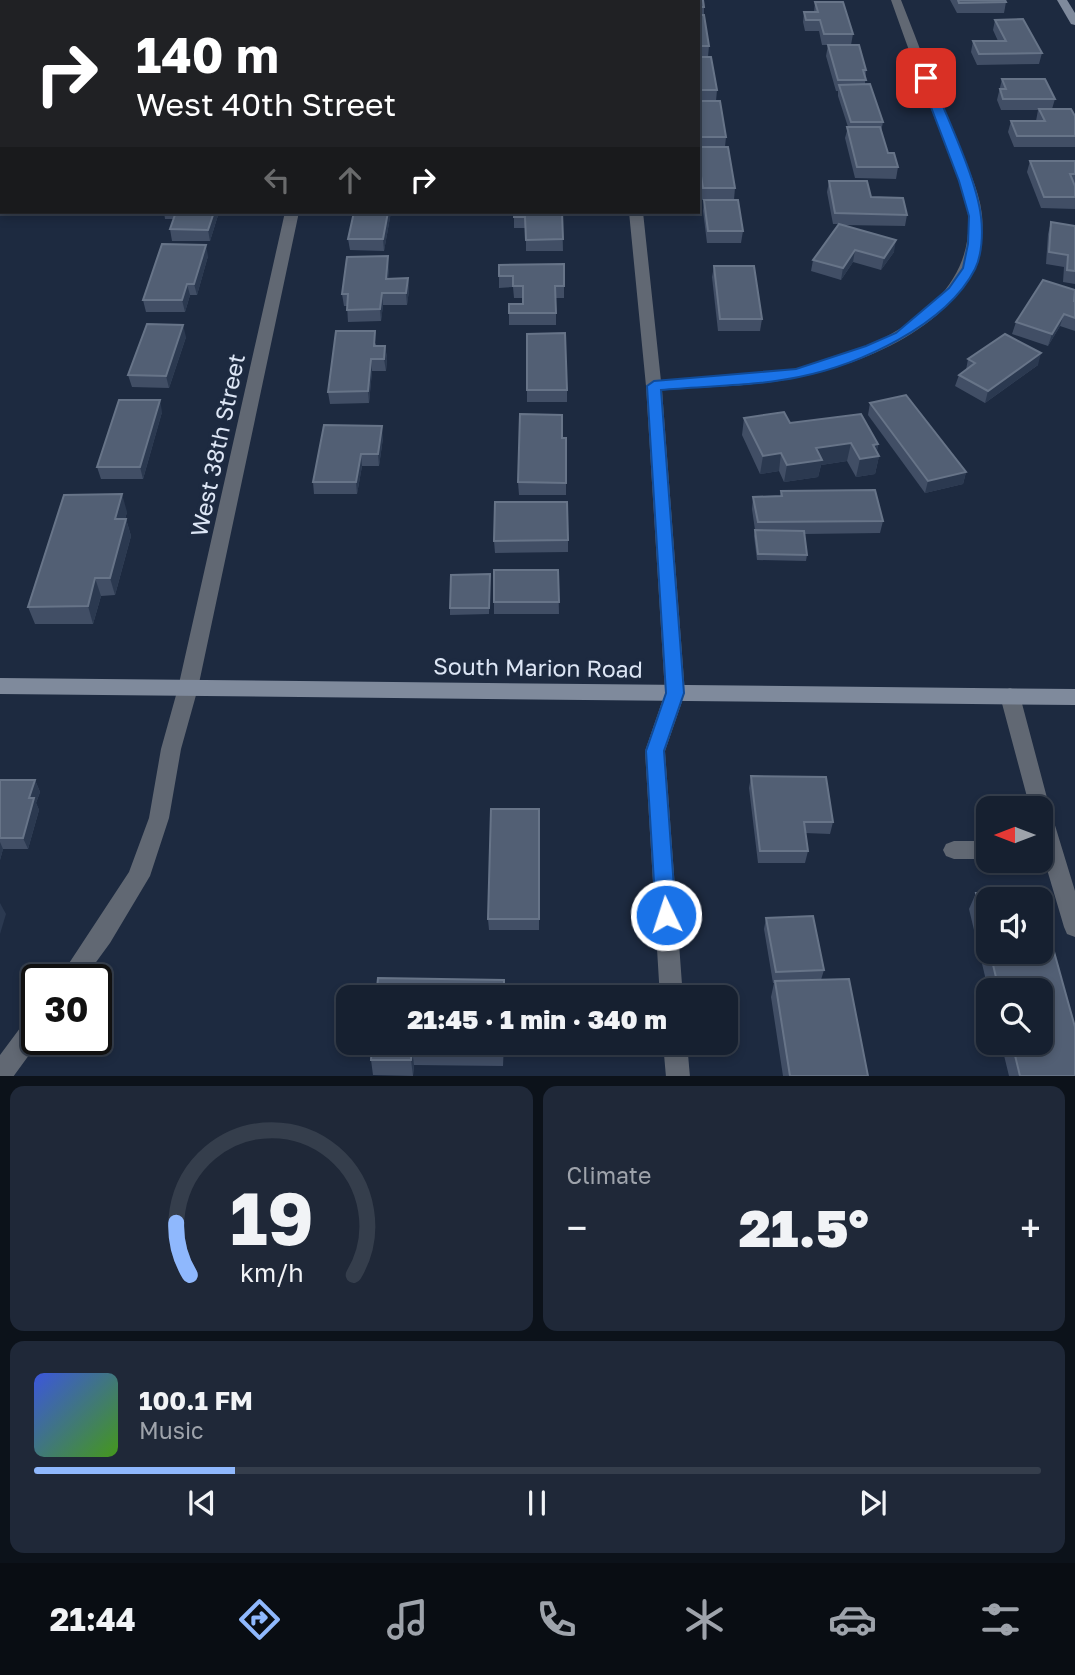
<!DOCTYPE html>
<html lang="en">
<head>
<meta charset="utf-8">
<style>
  body { margin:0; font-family:"Golos Text",sans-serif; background:#1f2838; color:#f1f3f6; height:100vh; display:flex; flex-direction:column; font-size:26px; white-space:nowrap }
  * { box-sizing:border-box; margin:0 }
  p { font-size:23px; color:#9ea3ab }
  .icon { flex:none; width:38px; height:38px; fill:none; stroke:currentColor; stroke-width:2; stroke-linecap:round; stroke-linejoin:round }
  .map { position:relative; height:1076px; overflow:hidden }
  .sheet { display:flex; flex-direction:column; gap:10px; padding:10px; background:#0c121a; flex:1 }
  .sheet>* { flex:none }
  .banner { position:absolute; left:0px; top:0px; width:700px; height:214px; box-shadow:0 4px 10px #0003,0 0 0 2px #353e4c; background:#202124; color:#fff; overflow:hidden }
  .needle { width:46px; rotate:270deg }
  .fabs { position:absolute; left:976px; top:796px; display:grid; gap:14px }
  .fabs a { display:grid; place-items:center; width:77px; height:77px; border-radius:14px; background:#162030; box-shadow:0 4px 10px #0003,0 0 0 2px #353e4c; font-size:35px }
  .speed { position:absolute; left:21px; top:964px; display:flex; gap:14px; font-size:35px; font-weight:700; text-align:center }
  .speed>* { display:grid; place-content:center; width:91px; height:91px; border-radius:50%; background:#162030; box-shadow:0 4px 10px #0003,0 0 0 2px #353e4c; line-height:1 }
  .speed .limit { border:4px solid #111; border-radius:10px; background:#fff; color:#111 }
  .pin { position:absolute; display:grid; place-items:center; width:60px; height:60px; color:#fff; margin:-30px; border-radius:14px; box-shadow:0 4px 10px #0006 }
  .me { position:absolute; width:77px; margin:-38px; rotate:356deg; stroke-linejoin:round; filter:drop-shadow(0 0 5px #0008) }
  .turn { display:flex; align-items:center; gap:24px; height:147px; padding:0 21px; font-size:32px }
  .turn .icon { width:91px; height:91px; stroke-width:2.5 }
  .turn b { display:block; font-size:49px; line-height:60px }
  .lanes { display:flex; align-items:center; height:66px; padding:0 21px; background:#0003; justify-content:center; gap:35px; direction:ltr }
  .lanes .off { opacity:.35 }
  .big { font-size:52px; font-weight:800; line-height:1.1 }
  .sheet .widget { flex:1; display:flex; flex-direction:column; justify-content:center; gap:10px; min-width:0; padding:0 24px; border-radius:14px; background:#1f2838 }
  .sheet .dial { align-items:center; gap:0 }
  .dial svg { height:182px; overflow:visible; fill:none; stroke:#353e4c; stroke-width:7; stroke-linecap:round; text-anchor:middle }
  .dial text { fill:#f1f3f6; stroke:none }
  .song { display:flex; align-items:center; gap:21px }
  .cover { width:84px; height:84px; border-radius:10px; background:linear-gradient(135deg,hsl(230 70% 55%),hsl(100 70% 35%)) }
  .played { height:7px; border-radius:4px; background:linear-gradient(90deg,#8fb8fd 20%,#353e4c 20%) }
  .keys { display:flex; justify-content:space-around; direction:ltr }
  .heat { display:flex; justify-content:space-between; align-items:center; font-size:38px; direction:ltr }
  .sheet .tiles { flex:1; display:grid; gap:10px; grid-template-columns:1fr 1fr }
  .widget:last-child { grid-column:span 2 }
  .trip { position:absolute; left:336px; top:985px; width:402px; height:70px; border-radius:14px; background:#162030; box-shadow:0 4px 10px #0003,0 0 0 2px #353e4c; font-weight:800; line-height:70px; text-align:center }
  .tabs { display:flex; height:112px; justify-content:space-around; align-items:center; background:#090d13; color:#9ea3ab }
  .tabs .icon { width:49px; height:49px }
  .tabs .active { color:#8fb8fd }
  .tabs b { font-size:32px; color:#f1f3f6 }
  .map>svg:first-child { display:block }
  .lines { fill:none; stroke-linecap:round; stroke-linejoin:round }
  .lane { fill:#616873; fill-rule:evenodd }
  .street { fill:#616873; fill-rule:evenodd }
  .secondary { fill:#7f8a9c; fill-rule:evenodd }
  .wall { fill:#414e65 }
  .shaded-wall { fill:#2b3950 }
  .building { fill:#525f74; stroke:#677488; stroke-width:2 }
  .route { fill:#1a73e8; stroke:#114b97; stroke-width:2 }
  .labels { text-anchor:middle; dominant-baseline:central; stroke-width:7; stroke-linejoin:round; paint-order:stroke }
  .street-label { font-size:23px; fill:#dde6f5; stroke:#1d2a40 }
</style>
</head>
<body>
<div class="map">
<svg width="1075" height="1077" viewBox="0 0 1075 1077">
  <rect width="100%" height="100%" fill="#1d2a40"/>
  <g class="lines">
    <g class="lane">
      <path d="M 1010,688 L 1017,691 L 1020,696 L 1050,809 L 1075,891 L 1075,937 L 1067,934 L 1064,927 L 1041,849 L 1041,808 L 1030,808 L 1000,696 L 1003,691 Z"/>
      <path d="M 954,841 L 989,841 L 989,859 L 954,859 L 946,856 L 943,850 L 946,844 Z"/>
    </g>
    <g class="street">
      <path d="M 21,0 L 31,0 L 20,2 Z"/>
      <path d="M 333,0 L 343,0 L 332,2 Z"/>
      <path d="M 609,0 L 619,0 L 620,2 L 608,2 Z"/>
      <path d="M 891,0 L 901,0 C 919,45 935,90 953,134 C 964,160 979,187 982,215 C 991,317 862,368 779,381 C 740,387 701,387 662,390 L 685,693 L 665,751 L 683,998 L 660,998 L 645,751 L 665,693 L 646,386 L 629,212 L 643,212 L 661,381 C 702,378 743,378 783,371 C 861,357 976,311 968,215 C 966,187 951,160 941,134 C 923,90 907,45 891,0 Z"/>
      <path d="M 0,41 L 2,41 L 0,50 Z"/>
      <path d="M 285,212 L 299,212 L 198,688 L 181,749 L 169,818 L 150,876 L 110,943 L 83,980 L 58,980 L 129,872 L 149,818 L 161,749 L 178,688 Z"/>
      <path d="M 37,1013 L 37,1040 L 40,1040 L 13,1077 L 0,1077 L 0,1055 L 29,1016 Z"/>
      <path d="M 663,1043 L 687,1043 L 690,1077 L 666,1077 Z"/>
    </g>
    <g class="secondary">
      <path d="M 1057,0 L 1067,0 L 1075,13 L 1075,25 L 1071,24 Z"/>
      <path d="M 0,678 L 1075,689 L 1075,705 L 0,694 Z"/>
    </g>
  </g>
  <g class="wall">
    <path d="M 77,0 L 130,0 L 129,2 L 77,2 Z"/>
    <path d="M 672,0 L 703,0 L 704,7 L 704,15 L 709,46 L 708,57 L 717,90 L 716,101 L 698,101 L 698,2 L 673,2 Z"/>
    <path d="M 950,0 L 1005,0 L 1006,2 L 1004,13 L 957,13 Z"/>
    <path d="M 815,2 L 853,34 L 851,45 L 822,45 L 819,31 L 805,31 L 803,22 L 804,12 L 814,12 Z"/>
    <path d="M 995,20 L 1042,53 L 1039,64 L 977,65 L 971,52 L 973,41 L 998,41 L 993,30 Z"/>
    <path d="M 828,45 L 866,70 L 865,84 L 883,122 L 881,132 L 888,153 L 898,167 L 896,179 L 855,178 L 845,138 L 848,127 L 838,96 L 838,91 L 836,91 L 826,56 Z"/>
    <path d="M 1002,79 L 1055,99 L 1052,109 L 1075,116 L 1075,147 L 1014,147 L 1008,132 L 1011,121 L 1036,121 L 1038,110 L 1001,110 L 997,100 Z"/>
    <path d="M 698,101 L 726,137 L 725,147 L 735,188 L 734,200 L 702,200 L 698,176 Z"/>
    <path d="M 2,142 L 2,178 L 0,178 L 0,146 Z"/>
    <path d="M 1030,161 L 1075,161 L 1075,209 L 1041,208 L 1027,172 Z"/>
    <path d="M 829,181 L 871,197 L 907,215 L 905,226 L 841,225 L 894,252 L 881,270 L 853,262 L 841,280 L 811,271 L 813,260 L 839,224 L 833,224 L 827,192 Z"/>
    <path d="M 704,200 L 743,231 L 741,243 L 707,243 L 703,211 Z"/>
    <path d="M 164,212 L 219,212 L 210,241 L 172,241 L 170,229 L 174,219 L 165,219 Z"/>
    <path d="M 391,212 L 384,251 L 350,250 L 348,239 Z"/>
    <path d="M 514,212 L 562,212 L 563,251 L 526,251 L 526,228 L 514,228 Z"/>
    <path d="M 1051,222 L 1075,226 L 1075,284 L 1063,282 L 1064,267 L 1046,264 L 1048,234 Z"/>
    <path d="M 208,256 L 197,295 L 190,295 L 185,312 L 146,312 L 143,300 Z"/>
    <path d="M 564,264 L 564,298 L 556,298 L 556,325 L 509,325 L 509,313 L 523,304 L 523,298 L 514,298 L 513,287 L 499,288 L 499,265 Z"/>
    <path d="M 714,266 L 762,319 L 760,331 L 718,331 L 712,277 Z"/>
    <path d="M 389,268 L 388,279 L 408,278 L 409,290 L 407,305 L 383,305 L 381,321 L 348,322 L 347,306 L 344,306 L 342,294 Z"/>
    <path d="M 1075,290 L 1075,331 L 1060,326 L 1048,346 L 1012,334 L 1016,322 Z"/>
    <path d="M 527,334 L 567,390 L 567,402 L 527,402 Z"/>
    <path d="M 186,337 L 169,388 L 132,387 L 128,375 Z"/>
    <path d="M 376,343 L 376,346 L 385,346 L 387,358 L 386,371 L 372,371 L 369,403 L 330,404 L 328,392 Z"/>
    <path d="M 968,359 L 1038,365 L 985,403 L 955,386 L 959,375 L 966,370 Z"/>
    <path d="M 870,403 L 966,472 L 963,484 L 925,493 L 868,415 Z"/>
    <path d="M 162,412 L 143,479 L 101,479 L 97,467 Z"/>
    <path d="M 744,418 L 790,423 L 878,444 L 877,451 L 879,456 L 875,474 L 856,477 L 847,461 L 821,465 L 818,477 L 784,482 L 779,471 L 760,474 L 742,435 Z"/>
    <path d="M 383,438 L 379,466 L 362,466 L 357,494 L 314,494 L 313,482 Z"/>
    <path d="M 562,438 L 566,438 L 566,495 L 519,495 L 518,482 Z"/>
    <path d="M 781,491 L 883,521 L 880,533 L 804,534 L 807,555 L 806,561 L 757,560 L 754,536 L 755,530 L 752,509 L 753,497 L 780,496 Z"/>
    <path d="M 127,512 L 125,519 L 126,519 L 131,536 L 115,595 L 101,596 L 93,624 L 35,624 L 28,607 Z"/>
    <path d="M 568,540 L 568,552 L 495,553 L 494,541 Z"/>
    <path d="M 558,570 L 559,614 L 494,614 L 494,602 Z"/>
    <path d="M 490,574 L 489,614 L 450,615 L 450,608 Z"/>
    <path d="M 751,776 L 833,822 L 830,834 L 805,833 L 808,851 L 805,863 L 758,863 L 749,788 Z"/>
    <path d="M 0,780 L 35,780 L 40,792 L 36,803 L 39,810 L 28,849 L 3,849 L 0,860 Z"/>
    <path d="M 539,809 L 539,930 L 489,930 L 488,919 Z"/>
    <path d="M 976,893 L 989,900 L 989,952 L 1041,952 L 1075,1076 L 1009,1076 L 1001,1043 L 1041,1043 L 1041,990 L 989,990 L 989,993 L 969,909 Z"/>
    <path d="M 766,918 L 824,970 L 821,980 L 868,1076 L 783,1076 L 771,997 L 774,983 L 773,983 L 764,929 Z"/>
    <path d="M 372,1043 L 504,1043 L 503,1066 L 414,1065 L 413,1076 L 373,1075 L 371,1060 Z"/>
  </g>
  <g class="shaded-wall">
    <path d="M 214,212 L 219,212 L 210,241 L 208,230 Z"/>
    <path d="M 388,212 L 391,212 L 384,251 L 383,239 Z"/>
    <path d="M 896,240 L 894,252 L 881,270 L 884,258 Z"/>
    <path d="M 206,245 L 208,256 L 197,295 L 194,284 Z"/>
    <path d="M 855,250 L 853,262 L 841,280 L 843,268 Z"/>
    <path d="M 388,256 L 389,268 L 387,290 L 386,279 Z"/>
    <path d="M 408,278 L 409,290 L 407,305 L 406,293 Z"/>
    <path d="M 187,284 L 190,295 L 185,312 L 182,300 Z"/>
    <path d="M 382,293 L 383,305 L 381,321 L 380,309 Z"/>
    <path d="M 1064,314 L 1060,326 L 1048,346 L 1052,334 Z"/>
    <path d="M 183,325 L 186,337 L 169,388 L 166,376 Z"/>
    <path d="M 385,346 L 387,358 L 386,371 L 384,359 Z"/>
    <path d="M 1041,353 L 1038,365 L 985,403 L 988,391 Z"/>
    <path d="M 371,359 L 372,371 L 369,403 L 368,391 Z"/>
    <path d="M 160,400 L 162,412 L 143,479 L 140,467 Z"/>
    <path d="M 382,426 L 383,438 L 379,466 L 378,454 Z"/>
    <path d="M 851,443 L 847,461 L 821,465 L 818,477 L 784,482 L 787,465 L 816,448 Z"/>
    <path d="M 878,444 L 875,457 L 879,456 L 875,474 L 856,477 L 860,459 L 873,445 Z"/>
    <path d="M 781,453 L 779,471 L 760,474 L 763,456 Z"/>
    <path d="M 361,454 L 362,466 L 357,494 L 356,482 Z"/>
    <path d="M 966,472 L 963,484 L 925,493 L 928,481 Z"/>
    <path d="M 122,494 L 127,512 L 120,536 L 115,519 Z"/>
    <path d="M 126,519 L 131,536 L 115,595 L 110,578 Z"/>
    <path d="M 95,578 L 101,596 L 93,624 L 88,606 Z"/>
    <path d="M 35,780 L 40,792 L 36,803 L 39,810 L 28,849 L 23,838 L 29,798 Z"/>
    <path d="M 0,842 L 3,849 L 0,860 Z"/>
    <path d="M 0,903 L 6,914 L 0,934 Z"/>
    <path d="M 412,1049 L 414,1065 L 413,1076 L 411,1060 Z"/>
  </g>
  <g class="building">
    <path d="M 88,0 L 123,0 L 122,2 L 87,2 Z"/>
    <path d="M 242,0 L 274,0 L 274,2 L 241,2 Z"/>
    <rect x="391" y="0" width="29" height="2"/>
    <rect x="531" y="0" width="26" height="2"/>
    <path d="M 675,0 L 703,0 L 704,7 L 698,7 L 698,2 L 675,2 Z"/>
    <path d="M 958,0 L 1005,0 L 1006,2 L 959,3 Z"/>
    <path d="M 815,2 L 843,2 L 853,34 L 824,34 L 820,20 L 806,20 L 804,12 L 818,12 Z"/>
    <path d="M 698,15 L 704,15 L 709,46 L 698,46 Z"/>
    <path d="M 1023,19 L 1042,53 L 979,54 L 973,41 L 1006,41 L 995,20 Z"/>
    <path d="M 828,45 L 859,45 L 866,70 L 863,70 L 866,80 L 838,80 Z"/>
    <path d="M 698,57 L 711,57 L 717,90 L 698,90 Z"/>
    <path d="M 1002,79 L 1045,79 L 1055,99 L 1003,99 L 1000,89 L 1006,89 Z"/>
    <path d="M 870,84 L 883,122 L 851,122 L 839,85 Z"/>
    <path d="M 698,101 L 720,101 L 726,137 L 698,137 Z"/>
    <path d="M 1039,109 L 1071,109 L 1075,116 L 1075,136 L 1017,136 L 1011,121 L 1045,121 Z"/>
    <path d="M 847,127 L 880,127 L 888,153 L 894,153 L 898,167 L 857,167 Z"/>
    <path d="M 2,142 L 2,166 L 0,166 L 0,146 Z"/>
    <path d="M 698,147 L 728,147 L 735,188 L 703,188 L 698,158 Z"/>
    <path d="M 1030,161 L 1075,161 L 1075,174 L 1070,174 L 1075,186 L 1075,197 L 1044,197 Z"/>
    <path d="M 829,181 L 867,181 L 871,197 L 903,198 L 907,215 L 835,213 Z"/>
    <path d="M 704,200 L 738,200 L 743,231 L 708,231 Z"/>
    <path d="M 176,212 L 214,212 L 208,230 L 170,229 Z"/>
    <path d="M 354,212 L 388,212 L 383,239 L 348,239 Z"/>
    <path d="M 514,212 L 562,212 L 563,239 L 526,240 L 525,217 L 514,217 Z"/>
    <path d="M 1051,222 L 1075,226 L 1075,271 L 1067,270 L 1068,255 L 1049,252 Z"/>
    <path d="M 839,224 L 896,240 L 884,258 L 855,250 L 843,268 L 813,260 Z"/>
    <path d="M 162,244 L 206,245 L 194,284 L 187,284 L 182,300 L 143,300 Z"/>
    <path d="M 388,256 L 386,279 L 408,278 L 406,293 L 382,293 L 380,309 L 347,310 L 348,294 L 342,294 L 347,257 Z"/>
    <path d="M 564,264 L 564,286 L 555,286 L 556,313 L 509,313 L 509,304 L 523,304 L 523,286 L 513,286 L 513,276 L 499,276 L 499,265 Z"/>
    <path d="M 714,266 L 754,266 L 762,319 L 720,319 Z"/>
    <path d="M 1043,280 L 1075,290 L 1074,301 L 1075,301 L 1075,318 L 1064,314 L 1052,334 L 1016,322 Z"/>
    <path d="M 147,324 L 183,325 L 166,376 L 128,375 Z"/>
    <path d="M 336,331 L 375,331 L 374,346 L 385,346 L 384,359 L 371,359 L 368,391 L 328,392 Z"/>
    <path d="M 565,333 L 567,390 L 527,390 L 527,334 Z"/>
    <path d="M 1005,334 L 1041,353 L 988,391 L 959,375 L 975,363 L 968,359 Z"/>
    <path d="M 906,395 L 966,472 L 928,481 L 870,403 Z"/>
    <path d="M 119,400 L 160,400 L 140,467 L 97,467 Z"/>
    <path d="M 784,412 L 790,423 L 861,414 L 878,444 L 873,445 L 879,456 L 860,459 L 851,443 L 816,448 L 822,460 L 787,465 L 781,453 L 763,456 L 744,418 Z"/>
    <path d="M 520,414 L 562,415 L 562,438 L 566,438 L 566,483 L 518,482 Z"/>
    <path d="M 324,425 L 382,426 L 378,454 L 361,454 L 356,482 L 313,482 Z"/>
    <path d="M 875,490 L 883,521 L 758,522 L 753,497 L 782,496 L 781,491 Z"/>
    <path d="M 122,494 L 115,519 L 126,519 L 110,578 L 95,578 L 88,606 L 28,607 L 64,495 Z"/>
    <path d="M 495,502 L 567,502 L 568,540 L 494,541 Z"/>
    <path d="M 755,530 L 804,531 L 807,555 L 758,554 Z"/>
    <path d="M 494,570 L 558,570 L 559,602 L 494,602 Z"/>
    <path d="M 490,574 L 489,608 L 450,608 L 451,575 Z"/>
    <path d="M 751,776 L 826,777 L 833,822 L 804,822 L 808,851 L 760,851 Z"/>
    <path d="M 0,780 L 35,780 L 29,798 L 34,798 L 23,838 L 0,838 Z"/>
    <path d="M 491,809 L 539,809 L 539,919 L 488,919 Z"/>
    <path d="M 976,893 L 1038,893 L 1040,900 L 989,900 L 989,947 Z"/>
    <path d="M 1041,905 L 1075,1027 L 1075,1076 L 1020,1076 L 1012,1043 L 1041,1043 L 1041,990 L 999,990 L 990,952 L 1041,952 Z"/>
    <path d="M 813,916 L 824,970 L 776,972 L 766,918 Z"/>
    <path d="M 378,978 L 504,980 L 504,998 L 376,998 Z"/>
    <path d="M 849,979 L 868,1076 L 790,1076 L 775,981 Z"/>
    <path d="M 372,1043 L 503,1043 L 502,1051 L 412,1049 L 411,1060 L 371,1060 Z"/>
  </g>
  <path class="route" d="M 922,75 L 931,78 C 946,115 977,179 981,217 C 983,233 982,255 975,269 C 946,326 858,365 799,377 C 756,386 705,386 661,390 L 684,693 L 664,751 L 676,915 L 673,922 L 666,924 L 659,922 L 656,915 L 646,751 L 666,693 L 647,386 L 654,381 L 796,369 L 866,346 L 896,333 L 949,288 L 963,268 L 968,244 L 969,216 L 959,181 L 920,78 Z"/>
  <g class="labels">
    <g class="street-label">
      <text transform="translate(217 445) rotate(-78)">West 38th Street</text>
      <text transform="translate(538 667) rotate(1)">South Marion Road</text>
    </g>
  </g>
</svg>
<div class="fabs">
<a><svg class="needle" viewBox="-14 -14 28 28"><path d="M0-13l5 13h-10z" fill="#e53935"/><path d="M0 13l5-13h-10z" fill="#9ea3ab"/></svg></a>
<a><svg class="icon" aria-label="sound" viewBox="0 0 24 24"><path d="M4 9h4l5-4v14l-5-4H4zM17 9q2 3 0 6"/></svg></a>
<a><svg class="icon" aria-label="search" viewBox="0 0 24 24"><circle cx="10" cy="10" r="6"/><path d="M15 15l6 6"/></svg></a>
</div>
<div class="speed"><div class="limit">30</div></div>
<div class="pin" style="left:926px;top:78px;background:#d93025"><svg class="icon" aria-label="arrive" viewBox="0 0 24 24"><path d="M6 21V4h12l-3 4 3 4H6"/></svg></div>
<svg class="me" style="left:666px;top:915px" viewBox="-20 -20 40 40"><circle r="17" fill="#1a73e8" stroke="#fff" stroke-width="3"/><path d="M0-11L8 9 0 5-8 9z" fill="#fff"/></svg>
<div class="trip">21:45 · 1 min · 340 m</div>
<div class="banner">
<div class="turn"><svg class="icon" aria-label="right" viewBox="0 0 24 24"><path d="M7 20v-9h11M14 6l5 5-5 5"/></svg><div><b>140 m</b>West 40th Street</div></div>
<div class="lanes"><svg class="icon off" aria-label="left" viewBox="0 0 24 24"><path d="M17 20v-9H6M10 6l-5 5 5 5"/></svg><svg class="icon off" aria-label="ahead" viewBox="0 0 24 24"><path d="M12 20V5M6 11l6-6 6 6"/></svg><svg class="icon" aria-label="right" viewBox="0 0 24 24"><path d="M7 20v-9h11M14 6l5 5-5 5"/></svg></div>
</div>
</div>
<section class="sheet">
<div class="tiles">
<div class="widget dial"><svg viewBox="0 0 100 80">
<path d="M14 69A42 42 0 1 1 86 69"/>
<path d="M14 69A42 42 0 0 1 8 46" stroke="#8fb8fd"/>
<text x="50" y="56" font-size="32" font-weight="700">19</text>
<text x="50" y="72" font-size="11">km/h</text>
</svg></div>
<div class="widget"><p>Climate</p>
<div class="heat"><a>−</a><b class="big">21.5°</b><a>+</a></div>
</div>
<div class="widget">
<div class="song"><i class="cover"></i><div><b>100.1 FM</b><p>Music</p></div></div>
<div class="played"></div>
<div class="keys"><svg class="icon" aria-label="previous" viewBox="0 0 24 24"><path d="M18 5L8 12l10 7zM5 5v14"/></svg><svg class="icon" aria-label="pause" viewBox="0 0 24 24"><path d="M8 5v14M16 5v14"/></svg><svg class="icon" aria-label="next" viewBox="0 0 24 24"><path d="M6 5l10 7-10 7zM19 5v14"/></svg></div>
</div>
</div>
</section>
<nav class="tabs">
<b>21:44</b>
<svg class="icon active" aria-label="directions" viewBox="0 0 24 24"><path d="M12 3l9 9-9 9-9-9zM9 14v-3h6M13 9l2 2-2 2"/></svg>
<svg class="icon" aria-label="music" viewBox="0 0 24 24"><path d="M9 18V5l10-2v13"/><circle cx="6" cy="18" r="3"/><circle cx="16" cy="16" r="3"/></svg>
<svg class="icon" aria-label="phone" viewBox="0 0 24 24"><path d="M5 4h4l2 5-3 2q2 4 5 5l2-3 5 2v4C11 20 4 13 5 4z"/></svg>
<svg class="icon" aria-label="climate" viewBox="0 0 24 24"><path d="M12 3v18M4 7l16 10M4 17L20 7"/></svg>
<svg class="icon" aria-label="car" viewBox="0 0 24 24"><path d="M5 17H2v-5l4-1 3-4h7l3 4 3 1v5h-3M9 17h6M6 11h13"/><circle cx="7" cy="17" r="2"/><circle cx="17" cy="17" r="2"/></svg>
<svg class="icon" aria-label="filters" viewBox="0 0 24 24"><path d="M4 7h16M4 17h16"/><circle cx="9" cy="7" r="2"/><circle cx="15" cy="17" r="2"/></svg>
</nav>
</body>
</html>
